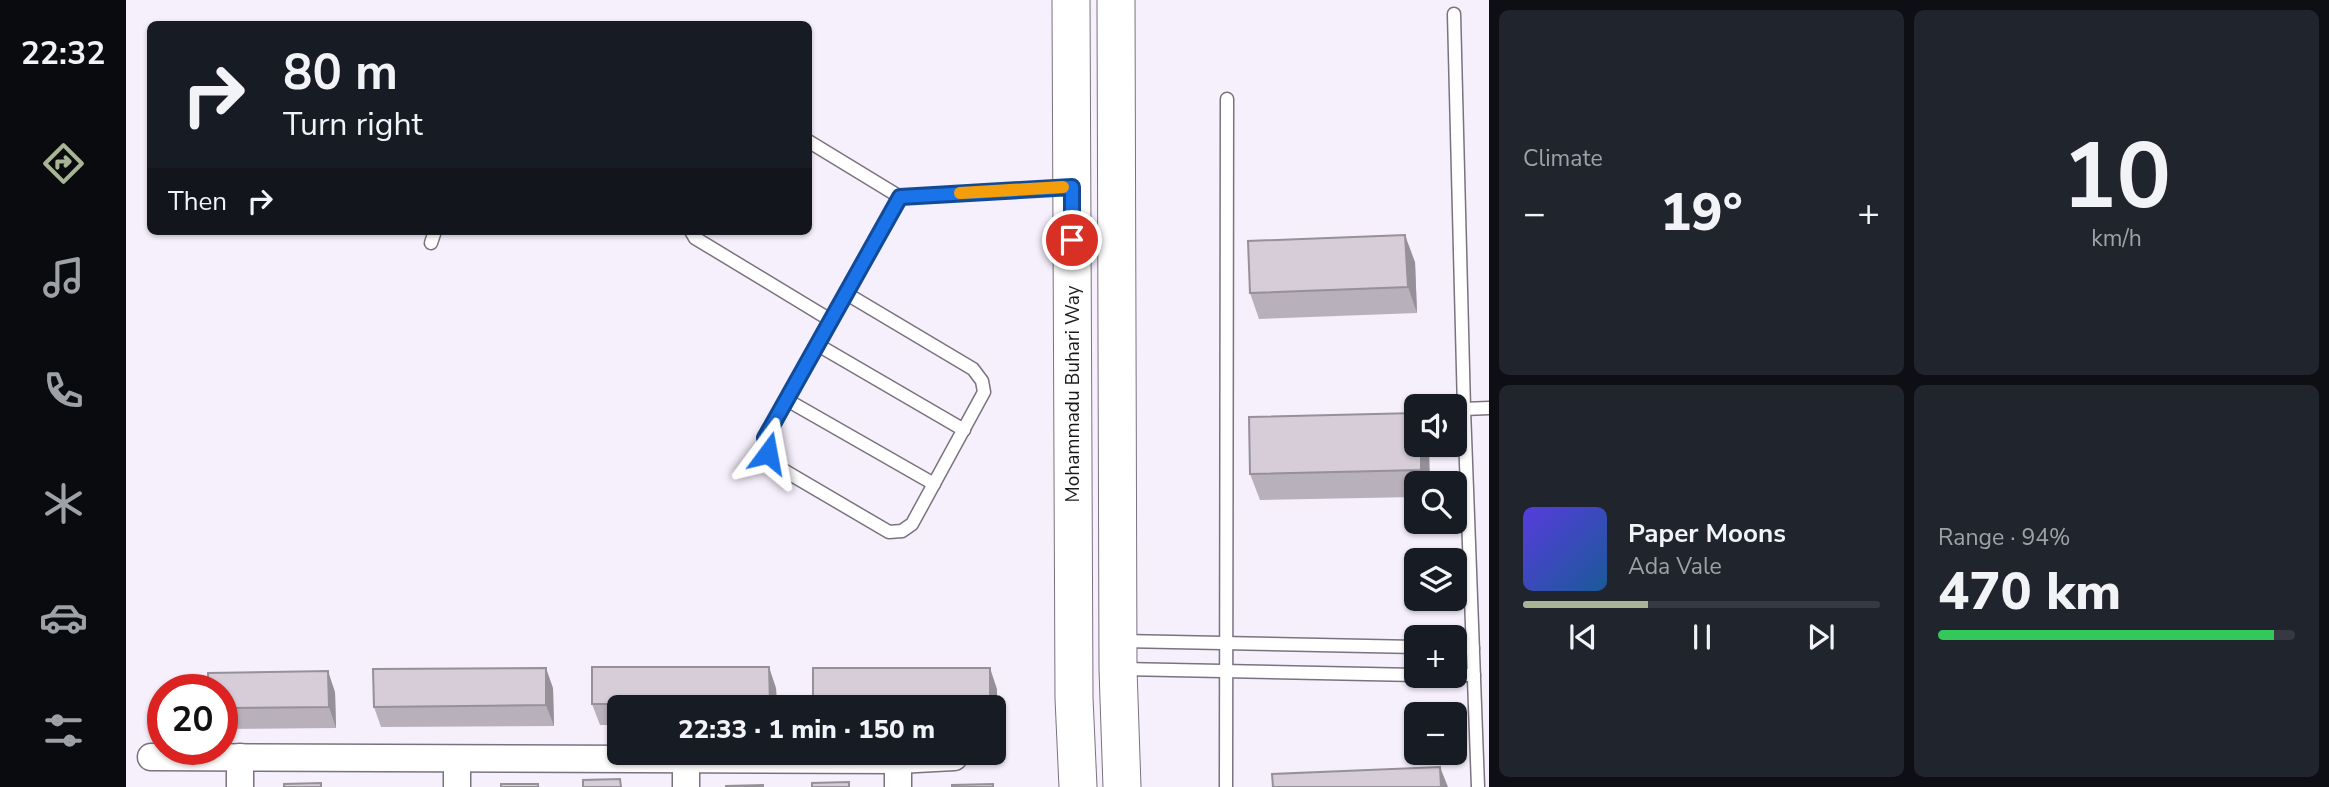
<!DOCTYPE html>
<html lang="en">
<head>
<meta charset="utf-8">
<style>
  body { margin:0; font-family:"Nunito Sans",sans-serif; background:#20242c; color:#f1f3f6; height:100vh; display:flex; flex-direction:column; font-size:26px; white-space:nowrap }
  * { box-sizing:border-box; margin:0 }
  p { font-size:23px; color:#9ea1a6 }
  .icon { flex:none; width:38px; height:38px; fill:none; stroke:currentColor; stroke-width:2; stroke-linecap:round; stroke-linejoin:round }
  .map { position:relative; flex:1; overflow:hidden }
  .details { display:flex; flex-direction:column; gap:10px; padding:10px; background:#0d0f14; width:840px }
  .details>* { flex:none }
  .guide { position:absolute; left:21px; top:21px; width:665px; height:214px; border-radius:10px; box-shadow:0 2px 5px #0004; background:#171b24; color:#f1f3f6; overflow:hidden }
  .tools { position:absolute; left:1278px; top:394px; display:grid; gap:14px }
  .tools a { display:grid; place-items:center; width:63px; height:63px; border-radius:10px; background:#171b24; box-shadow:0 2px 5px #0004; font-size:35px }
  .speed { position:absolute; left:21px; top:674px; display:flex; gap:14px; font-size:35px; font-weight:700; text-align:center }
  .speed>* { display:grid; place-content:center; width:91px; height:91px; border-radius:50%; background:#171b24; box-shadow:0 2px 5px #0004; line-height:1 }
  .speed .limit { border:10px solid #d22; background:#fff; color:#111 }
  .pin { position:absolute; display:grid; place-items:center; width:60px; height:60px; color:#fff; margin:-30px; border:4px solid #fff; border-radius:50%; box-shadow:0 2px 7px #0007 }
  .me { position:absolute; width:77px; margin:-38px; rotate:13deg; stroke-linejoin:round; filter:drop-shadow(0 0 5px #0008) }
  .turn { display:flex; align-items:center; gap:24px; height:147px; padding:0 21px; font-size:32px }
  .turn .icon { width:91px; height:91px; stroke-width:2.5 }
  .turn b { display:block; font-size:49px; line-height:60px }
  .then { display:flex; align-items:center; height:66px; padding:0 21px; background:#0003; gap:14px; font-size:26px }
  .big { font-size:52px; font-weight:800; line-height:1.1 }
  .details .card { flex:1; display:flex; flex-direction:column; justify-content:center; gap:10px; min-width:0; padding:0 24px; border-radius:10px; background:#20242c }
  .details .dial { align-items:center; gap:0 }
  .dial b { font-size:91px; line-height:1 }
  .song { display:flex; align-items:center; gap:21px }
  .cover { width:84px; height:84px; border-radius:10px; background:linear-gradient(135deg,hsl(250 70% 55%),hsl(210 70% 35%)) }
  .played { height:7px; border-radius:4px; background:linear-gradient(90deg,#a7b595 35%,#363941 35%) }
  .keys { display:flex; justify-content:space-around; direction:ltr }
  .heat { display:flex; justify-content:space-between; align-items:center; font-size:38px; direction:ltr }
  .charge { height:10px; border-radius:5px; background:linear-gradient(90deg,#34c759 94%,#363941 0) }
  .details .tiles { flex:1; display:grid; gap:10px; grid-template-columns:repeat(2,1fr) }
  .trip { position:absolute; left:481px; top:695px; width:399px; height:70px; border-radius:10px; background:#171b24; box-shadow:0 2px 5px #0004; font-weight:800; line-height:70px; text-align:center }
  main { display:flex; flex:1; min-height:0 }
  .tab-bar { display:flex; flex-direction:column; width:126px; justify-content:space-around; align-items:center; background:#090b0e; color:#9ea1a6 }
  .tab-bar .icon { width:49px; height:49px }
  .tab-bar .on { color:#a7b595 }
  .tab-bar b { font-size:32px; color:#f1f3f6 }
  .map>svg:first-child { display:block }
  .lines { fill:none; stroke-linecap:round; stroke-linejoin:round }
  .lane-casing { stroke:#7a737e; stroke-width:15 }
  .street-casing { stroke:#7a737e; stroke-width:29 }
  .secondary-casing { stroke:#7a737e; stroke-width:39 }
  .lane { stroke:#fff; stroke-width:12 }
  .street { stroke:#fff; stroke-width:26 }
  .secondary { stroke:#fff; stroke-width:37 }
  .wall { fill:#b8b0bb }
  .shaded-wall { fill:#969098 }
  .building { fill:#d6cdd9; stroke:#969098; stroke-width:2 }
  .route-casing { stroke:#114b97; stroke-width:18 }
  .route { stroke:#1a73e8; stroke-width:12 }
  .slow { stroke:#f59e0b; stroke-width:12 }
  .labels { text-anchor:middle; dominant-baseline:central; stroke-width:5; stroke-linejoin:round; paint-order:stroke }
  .street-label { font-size:19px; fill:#1b181c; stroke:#fff }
</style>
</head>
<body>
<main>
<nav class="tab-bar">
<b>22:32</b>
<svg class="icon on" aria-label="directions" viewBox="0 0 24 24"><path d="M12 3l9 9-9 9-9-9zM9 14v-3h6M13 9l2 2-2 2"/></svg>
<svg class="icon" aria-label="music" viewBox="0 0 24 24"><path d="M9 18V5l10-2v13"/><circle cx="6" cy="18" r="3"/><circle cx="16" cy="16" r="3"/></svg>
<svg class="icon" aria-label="phone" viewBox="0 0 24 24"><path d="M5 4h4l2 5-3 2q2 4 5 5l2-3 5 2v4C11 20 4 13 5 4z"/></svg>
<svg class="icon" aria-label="climate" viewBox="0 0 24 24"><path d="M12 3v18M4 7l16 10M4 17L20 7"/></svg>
<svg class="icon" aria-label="car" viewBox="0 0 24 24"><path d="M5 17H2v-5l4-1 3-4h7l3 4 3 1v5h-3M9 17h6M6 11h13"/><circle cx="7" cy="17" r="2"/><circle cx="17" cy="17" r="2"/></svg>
<svg class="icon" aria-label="filters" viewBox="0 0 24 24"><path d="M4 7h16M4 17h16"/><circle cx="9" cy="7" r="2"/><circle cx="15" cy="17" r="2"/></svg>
</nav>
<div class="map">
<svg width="1363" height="787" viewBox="0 0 1363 787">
  <rect width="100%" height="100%" fill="#f6effc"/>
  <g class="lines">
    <g class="lane-casing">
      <g id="lane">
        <path d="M 1328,14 L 1338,409 L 1352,787"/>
        <path d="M 682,141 L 774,197 L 942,187"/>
        <path d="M 565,231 L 569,238 L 706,321"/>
        <path d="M 305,243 L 309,231"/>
        <path d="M 721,294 L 847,369 L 856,381 L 858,392 L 786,524 L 776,531 L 763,532 L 647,464 L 642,453 L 639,438 L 774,197"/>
        <path d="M 692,345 L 838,430"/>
        <path d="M 661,400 L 808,484"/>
        <path d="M 1338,409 L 1363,408"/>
        <path d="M 996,641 L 1290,647"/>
        <path d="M 1328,648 L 1347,648"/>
        <path d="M 996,669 L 1290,675"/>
        <path d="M 1328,675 L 1348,675"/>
        <path d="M 1100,787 L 1101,99"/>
      </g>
    </g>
    <g class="street-casing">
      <g id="street">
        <path d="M 25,757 L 772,760 L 828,757"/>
        <path d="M 114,757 L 114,787"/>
        <path d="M 331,759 L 331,787"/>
        <path d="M 560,759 L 560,787"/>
        <path d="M 772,787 L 772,760"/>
      </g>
    </g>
    <g class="secondary-casing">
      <g id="secondary">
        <path d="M 945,0 L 948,698 L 952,787"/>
        <path d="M 990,0 L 992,669 L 996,787"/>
      </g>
    </g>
    <use href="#lane" class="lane"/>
    <use href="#street" class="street"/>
    <use href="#secondary" class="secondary"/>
  </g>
  <g class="wall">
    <path d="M 1289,262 L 1291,313 L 1133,319 L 1124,293 Z"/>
    <path d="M 1290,413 L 1304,483 L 1290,483 L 1290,497 L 1134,500 L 1124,474 Z"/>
    <path d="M 427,688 L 428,726 L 255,727 L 248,707 Z"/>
    <path d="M 650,688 L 651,707 L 494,707 L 494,725 L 474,725 L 466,704 Z"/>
    <path d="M 871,689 L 871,721 L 868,721 L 868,707 L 689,707 L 687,700 Z"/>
    <path d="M 96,690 L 209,692 L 210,728 L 96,729 Z"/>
  </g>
  <g class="shaded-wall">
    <path d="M 1279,235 L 1289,262 L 1291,313 L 1282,287 Z"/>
    <path d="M 1295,444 L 1303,444 L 1304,483 L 1300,483 L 1295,470 Z"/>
    <path d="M 643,667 L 650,688 L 651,707 L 644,707 L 644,704 Z"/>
    <path d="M 420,668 L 427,688 L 428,726 L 420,705 Z"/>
    <path d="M 864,668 L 871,689 L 871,721 L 868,712 L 868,707 L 866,707 L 864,700 Z"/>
    <path d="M 202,671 L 209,692 L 210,728 L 203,707 Z"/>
    <path d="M 1314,767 L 1322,787 L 1315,787 Z"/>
  </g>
  <g class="building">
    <path d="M 1279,235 L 1282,287 L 1124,293 L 1122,241 Z"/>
    <path d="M 1290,413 L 1290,444 L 1295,444 L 1295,470 L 1124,474 L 1123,417 Z"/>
    <path d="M 466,667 L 643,667 L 644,704 L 466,704 Z"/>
    <path d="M 420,668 L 420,705 L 248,707 L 247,669 Z"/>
    <rect x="687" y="668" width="177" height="32"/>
    <path d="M 202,671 L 203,707 L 96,708 L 96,690 L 82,690 L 82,673 Z"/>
    <path d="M 1314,767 L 1315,787 L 1147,787 L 1146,774 Z"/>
    <path d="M 494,779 L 495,787 L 457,787 L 457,780 Z"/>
    <path d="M 723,782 L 723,787 L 686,787 L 686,783 Z"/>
    <path d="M 195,783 L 195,787 L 158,787 L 158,784 Z"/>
    <rect x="375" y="784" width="37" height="3"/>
    <path d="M 867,784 L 867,787 L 826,787 L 826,785 Z"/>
    <path d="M 637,785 L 637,787 L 600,787 L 600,786 Z"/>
  </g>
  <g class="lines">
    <g class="route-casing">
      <path id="route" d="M 642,453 L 639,438 L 774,197 L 946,187 L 946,240"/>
    </g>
    <use href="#route" class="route"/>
    <path class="slow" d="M 834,193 L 937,187"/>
  </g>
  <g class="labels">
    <g class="street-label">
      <text transform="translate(947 394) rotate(-90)">Mohammadu Buhari Way</text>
    </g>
  </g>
</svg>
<div class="tools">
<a><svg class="icon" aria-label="sound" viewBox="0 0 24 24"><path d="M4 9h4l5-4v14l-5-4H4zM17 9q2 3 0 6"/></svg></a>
<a><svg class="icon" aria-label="search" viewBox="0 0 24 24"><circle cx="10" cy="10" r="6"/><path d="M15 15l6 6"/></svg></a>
<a><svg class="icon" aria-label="layers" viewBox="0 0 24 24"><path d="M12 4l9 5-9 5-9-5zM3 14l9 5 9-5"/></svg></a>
<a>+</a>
<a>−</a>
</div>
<div class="speed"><div class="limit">20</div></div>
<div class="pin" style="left:946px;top:240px;background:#d93025"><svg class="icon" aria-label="arrive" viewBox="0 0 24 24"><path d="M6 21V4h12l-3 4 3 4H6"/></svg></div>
<svg class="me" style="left:642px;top:453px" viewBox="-20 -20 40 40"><path d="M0-17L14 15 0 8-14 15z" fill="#1a73e8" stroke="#fff" stroke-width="4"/></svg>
<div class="trip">22:33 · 1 min · 150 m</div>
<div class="guide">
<div class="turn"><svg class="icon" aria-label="right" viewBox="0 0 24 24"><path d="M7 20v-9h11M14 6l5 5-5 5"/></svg><div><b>80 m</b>Turn right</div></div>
<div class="then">Then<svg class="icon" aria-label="right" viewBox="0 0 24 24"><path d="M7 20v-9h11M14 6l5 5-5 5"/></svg></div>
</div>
</div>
<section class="details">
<div class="tiles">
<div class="card"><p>Climate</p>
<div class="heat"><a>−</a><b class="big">19°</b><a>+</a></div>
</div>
<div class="card dial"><b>10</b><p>km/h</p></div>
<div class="card">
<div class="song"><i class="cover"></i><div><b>Paper Moons</b><p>Ada Vale</p></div></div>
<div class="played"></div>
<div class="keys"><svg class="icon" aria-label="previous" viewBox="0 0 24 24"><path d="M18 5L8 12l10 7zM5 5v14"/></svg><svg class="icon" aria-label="pause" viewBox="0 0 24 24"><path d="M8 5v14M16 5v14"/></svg><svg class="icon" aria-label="next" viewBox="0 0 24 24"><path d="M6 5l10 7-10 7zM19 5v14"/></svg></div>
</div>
<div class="card"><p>Range · 94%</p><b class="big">470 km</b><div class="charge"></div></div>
</div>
</section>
</main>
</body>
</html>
